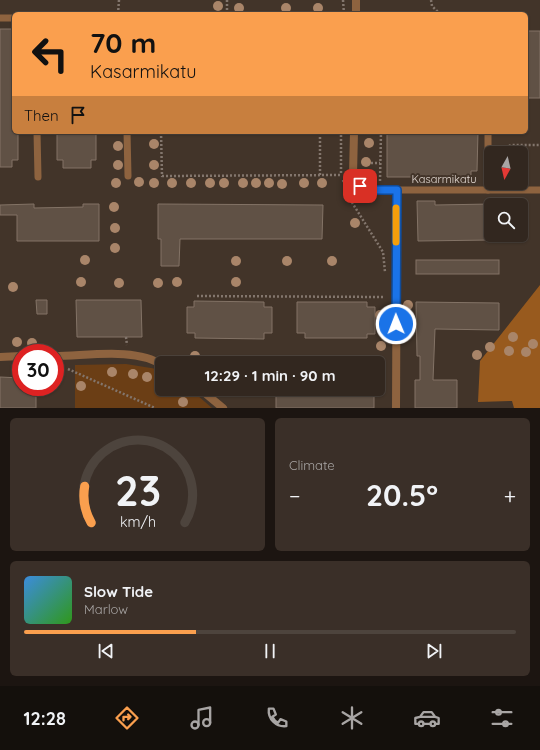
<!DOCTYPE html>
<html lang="en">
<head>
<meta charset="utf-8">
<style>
  body { margin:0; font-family:Quicksand,sans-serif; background:#3a2f28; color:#f1f3f6; height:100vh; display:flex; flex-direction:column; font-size:15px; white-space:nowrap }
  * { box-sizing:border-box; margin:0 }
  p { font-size:13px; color:#a8a5a4 }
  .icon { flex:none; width:22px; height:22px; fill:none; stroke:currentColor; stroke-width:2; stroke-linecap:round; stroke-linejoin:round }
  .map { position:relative; height:408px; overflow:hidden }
  .sheet { display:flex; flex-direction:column; gap:10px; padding:10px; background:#1c1511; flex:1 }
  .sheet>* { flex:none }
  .hud { position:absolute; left:12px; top:12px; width:516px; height:122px; border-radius:6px; box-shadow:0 1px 3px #0004,0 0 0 1px #4d443d; background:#fa9f4e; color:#111; overflow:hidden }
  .needle { width:26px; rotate:188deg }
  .buttons { position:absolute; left:484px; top:146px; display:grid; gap:8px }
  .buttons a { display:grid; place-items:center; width:44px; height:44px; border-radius:6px; background:#32271f; box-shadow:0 1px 3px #0004,0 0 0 1px #4d443d; font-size:20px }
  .speed { position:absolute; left:12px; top:344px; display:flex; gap:8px; font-size:20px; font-weight:700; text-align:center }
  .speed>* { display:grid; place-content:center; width:52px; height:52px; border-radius:50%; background:#32271f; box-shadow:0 1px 3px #0004,0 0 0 1px #4d443d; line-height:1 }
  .speed .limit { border:6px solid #d22; background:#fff; color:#111 }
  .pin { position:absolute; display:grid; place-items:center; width:34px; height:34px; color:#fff; margin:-17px; border-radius:8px; box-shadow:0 2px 6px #0006 }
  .me { position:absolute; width:44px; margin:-22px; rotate:359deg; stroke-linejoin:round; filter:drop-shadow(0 0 3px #0008) }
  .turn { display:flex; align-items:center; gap:14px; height:84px; padding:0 12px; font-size:18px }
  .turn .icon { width:52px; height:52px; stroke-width:2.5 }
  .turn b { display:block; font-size:28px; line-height:34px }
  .then { display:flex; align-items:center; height:38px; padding:0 12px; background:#0003; gap:8px; font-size:15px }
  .big { font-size:30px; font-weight:700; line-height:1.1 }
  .sheet .tile { flex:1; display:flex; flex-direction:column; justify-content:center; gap:6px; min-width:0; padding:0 14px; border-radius:6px; background:#3a2f28 }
  .sheet .dial { align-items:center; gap:0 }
  .dial svg { height:104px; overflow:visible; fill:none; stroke:#4d443d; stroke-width:7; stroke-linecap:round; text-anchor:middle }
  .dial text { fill:#f1f3f6; stroke:none }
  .song { display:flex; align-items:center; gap:12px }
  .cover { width:48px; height:48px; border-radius:6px; background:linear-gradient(135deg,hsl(210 70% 55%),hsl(110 70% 35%)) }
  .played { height:4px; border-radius:2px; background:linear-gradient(90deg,#fa9f4e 35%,#4d443d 35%) }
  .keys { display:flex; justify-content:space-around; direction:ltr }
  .heat { display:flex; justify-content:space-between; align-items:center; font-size:22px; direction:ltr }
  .sheet .tiles { flex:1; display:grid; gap:10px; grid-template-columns:1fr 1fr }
  .tile:last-child { grid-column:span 2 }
  .trip { position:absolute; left:155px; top:356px; width:230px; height:40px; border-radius:6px; background:#32271f; box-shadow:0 1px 3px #0004,0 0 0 1px #4d443d; font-weight:700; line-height:40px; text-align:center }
  .dock { display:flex; height:64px; justify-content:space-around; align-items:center; background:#14100c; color:#a8a5a4 }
  .dock .icon { width:28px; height:28px }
  .dock .current { color:#fa9f4e }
  .dock b { font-size:18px; color:#f1f3f6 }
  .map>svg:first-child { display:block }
  .green { fill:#6b3e15 }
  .forest { fill:#985a1e }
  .building { fill:#605145; stroke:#837366 }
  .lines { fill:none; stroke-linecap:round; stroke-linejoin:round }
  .path { stroke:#83766d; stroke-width:2.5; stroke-dasharray:2 2; stroke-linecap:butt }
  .lane { stroke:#8e633f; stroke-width:7 }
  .street { stroke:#8e633f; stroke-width:8 }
  .tree { fill:#a98569 }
  .route-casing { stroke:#114b97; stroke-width:10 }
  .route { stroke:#1a73e8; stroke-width:7 }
  .slow { stroke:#f59e0b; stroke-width:7 }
  .labels { text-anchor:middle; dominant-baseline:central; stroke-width:4; stroke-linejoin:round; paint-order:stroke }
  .street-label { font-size:11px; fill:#e2d8d1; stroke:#423429 }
</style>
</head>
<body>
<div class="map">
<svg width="540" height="408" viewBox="0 0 540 408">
  <rect width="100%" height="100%" fill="#423429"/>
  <path class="green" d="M 126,364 L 157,369 L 162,372 L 162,389 L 190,389 L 212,408 L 75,408 L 75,365 Z"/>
  <path class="forest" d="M 540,285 L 540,408 L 514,408 L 512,401 L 478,402 L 480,361 Z"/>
  <g class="building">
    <path d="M 0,29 L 13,29 L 14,39 L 14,132 L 18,132 L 18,160 L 12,160 L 12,167 L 0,167 Z"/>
    <path d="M 527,31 L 540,31 L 540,98 L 526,98 Z"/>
    <path d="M 57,132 L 96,132 L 96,160 L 91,160 L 91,168 L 63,168 L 63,160 L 57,160 Z"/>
    <path d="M 387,132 L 478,132 L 477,171 L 471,171 L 471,180 L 443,179 L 443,177 L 387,177 Z"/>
    <path d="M 417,201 L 435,201 L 435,205 L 491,204 L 491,240 L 418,241 Z"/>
    <path d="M 34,204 L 34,208 L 83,207 L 83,204 L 99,204 L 99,241 L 17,241 L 17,215 L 0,215 L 0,205 Z"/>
    <path d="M 158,204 L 323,205 L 322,239 L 180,239 L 179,266 L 161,266 L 161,239 L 158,239 Z"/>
    <rect x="416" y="260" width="83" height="14"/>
    <path d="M 36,300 L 47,300 L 47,314 L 37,314 Z"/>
    <path d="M 76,300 L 141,300 L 142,337 L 77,337 Z"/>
    <path d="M 194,301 L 264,302 L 264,307 L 272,307 L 272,333 L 264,333 L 264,339 L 195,338 L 195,333 L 187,333 L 187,307 L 194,307 Z"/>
    <path d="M 297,302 L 367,302 L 367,307 L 375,307 L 375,334 L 367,334 L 367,338 L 305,338 L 305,333 L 297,333 Z"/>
    <path d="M 416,302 L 499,303 L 499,330 L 435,329 L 433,380 L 457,380 L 457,408 L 415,408 L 415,380 L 420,380 L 420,356 L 417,356 Z"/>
    <path d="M 0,377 L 21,378 L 21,387 L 36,387 L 36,408 L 0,408 Z"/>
    <rect x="276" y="389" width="98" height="19"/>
  </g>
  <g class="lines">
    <g class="path">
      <path d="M 227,0 L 227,14"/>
      <path d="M 343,0 L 344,14"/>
      <path d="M 431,0 L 432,6 L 440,14"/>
      <path d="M 118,14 L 119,0"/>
      <path d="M 161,132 L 162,176 L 342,175"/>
      <path d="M 500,153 L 501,150 L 511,145 L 540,145"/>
      <path d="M 363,163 L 380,163"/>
      <path d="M 341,173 L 341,132"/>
      <path d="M 320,175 L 320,132"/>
      <path d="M 343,180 L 348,196 L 383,252 L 385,272"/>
      <path d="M 380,181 L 381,132"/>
      <path d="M 197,296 L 385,297"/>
      <path d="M 126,337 L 127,345"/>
      <path d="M 68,369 L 155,408"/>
    </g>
    <g class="lane">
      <path d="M 0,18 L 14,18"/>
      <path d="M 37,132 L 38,177"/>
      <path d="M 127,132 L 128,176"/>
      <path d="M 397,190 L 540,190"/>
      <path d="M 488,190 L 488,132"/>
    </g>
    <g class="street">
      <path d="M 356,14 L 356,0"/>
      <path d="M 354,132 L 353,175 L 360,186 L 375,190 L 397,190 L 396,408"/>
      <path d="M 55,356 C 86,356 136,347 162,365"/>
      <path d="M 0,357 L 21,356"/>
      <path d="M 200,389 L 223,408"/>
    </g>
  </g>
  <g class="tree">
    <circle cx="218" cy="6" r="5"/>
    <circle cx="239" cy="8" r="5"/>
    <circle cx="286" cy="8" r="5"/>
    <circle cx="318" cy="8" r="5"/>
    <circle cx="369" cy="143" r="5"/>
    <circle cx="154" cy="144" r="5"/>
    <circle cx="118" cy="146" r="5"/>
    <circle cx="366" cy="162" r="5"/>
    <circle cx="118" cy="165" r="5"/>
    <circle cx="154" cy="165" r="5"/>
    <circle cx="139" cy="182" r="5"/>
    <circle cx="116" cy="183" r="5"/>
    <circle cx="154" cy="183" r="5"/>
    <circle cx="172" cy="183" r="5"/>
    <circle cx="191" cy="183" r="5"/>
    <circle cx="210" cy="183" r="5"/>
    <circle cx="224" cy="183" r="5"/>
    <circle cx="243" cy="183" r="5"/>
    <circle cx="256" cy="183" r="5"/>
    <circle cx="269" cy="183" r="5"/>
    <circle cx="304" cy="183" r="5"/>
    <circle cx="322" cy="183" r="5"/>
    <circle cx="282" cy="184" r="5"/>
    <circle cx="114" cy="207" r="5"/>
    <circle cx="355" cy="223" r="5"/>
    <circle cx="115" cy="228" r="5"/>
    <circle cx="115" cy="248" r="5"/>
    <circle cx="85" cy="260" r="5"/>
    <circle cx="236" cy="261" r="5"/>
    <circle cx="287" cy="261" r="5"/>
    <circle cx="332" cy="261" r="5"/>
    <circle cx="81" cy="282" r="5"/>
    <circle cx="177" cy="282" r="5"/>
    <circle cx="236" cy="282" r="5"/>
    <circle cx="119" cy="283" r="5"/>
    <circle cx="158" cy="283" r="5"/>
    <circle cx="13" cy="287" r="5"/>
    <circle cx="408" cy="305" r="5"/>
    <circle cx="380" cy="315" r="5"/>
    <circle cx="408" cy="329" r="5"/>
    <circle cx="513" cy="337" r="5"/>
    <circle cx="17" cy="342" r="5"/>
    <circle cx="32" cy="343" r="5"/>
    <circle cx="533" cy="344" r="5"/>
    <circle cx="381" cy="346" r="5"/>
    <circle cx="490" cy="347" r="5"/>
    <circle cx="509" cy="351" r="5"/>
    <circle cx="526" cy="352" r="5"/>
    <circle cx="477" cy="355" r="5"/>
    <circle cx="195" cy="356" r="5"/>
    <circle cx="112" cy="372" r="5"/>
    <circle cx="133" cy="374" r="5"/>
    <circle cx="147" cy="377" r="5"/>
    <circle cx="81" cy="386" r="5"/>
    <circle cx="183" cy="402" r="5"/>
  </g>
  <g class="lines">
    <g class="route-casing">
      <path id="route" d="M 360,186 L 376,190 L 397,190 L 396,324"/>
    </g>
    <use href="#route" class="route"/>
    <path class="slow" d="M 396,242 L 396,208"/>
  </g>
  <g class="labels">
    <g class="street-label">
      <text x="444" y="179">Kasarmikatu</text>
    </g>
  </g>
</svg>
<div class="buttons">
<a><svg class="needle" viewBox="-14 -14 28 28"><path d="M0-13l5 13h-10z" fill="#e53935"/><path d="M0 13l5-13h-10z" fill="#a8a5a4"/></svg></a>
<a><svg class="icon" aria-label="search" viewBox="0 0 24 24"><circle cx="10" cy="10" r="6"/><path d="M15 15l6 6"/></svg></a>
</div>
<div class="speed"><div class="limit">30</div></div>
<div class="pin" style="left:360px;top:186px;background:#d93025"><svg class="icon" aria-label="arrive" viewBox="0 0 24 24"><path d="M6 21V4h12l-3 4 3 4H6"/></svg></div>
<svg class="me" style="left:396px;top:324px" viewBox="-20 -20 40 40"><circle r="17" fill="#1a73e8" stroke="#fff" stroke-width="3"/><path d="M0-11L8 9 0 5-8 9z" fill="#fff"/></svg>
<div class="trip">12:29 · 1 min · 90 m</div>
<div class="hud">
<div class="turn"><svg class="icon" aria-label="left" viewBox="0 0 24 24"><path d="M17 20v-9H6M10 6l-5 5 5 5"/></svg><div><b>70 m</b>Kasarmikatu</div></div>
<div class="then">Then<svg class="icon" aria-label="arrive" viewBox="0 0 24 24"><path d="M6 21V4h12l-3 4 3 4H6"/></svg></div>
</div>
</div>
<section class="sheet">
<div class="tiles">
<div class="tile dial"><svg viewBox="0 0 100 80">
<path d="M14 69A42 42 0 1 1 86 69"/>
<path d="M14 69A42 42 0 0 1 9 41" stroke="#fa9f4e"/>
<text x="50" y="56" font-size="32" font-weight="700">23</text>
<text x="50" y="72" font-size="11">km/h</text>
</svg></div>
<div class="tile"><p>Climate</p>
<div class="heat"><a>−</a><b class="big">20.5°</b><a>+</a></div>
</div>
<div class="tile">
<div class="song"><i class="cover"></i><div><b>Slow Tide</b><p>Marlow</p></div></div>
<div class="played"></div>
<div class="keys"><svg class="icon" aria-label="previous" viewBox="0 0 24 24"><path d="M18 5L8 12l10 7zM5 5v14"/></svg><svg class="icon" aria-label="pause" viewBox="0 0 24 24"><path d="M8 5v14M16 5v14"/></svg><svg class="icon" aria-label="next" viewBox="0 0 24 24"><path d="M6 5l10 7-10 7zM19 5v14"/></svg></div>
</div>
</div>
</section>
<nav class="dock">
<b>12:28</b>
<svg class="icon current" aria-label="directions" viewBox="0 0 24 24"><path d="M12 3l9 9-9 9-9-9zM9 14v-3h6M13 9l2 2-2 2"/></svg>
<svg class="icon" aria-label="music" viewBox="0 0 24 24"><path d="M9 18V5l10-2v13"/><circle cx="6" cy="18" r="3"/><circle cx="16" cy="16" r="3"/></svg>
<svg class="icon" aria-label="phone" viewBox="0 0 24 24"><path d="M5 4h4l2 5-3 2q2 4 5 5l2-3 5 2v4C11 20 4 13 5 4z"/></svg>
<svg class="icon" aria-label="climate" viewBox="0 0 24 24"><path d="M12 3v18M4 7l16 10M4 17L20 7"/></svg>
<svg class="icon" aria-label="car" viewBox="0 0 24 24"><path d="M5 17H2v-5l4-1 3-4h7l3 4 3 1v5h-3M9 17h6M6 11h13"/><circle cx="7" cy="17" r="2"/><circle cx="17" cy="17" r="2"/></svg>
<svg class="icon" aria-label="filters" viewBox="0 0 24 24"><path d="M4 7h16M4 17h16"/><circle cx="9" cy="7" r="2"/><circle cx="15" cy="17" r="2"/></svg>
</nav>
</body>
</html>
